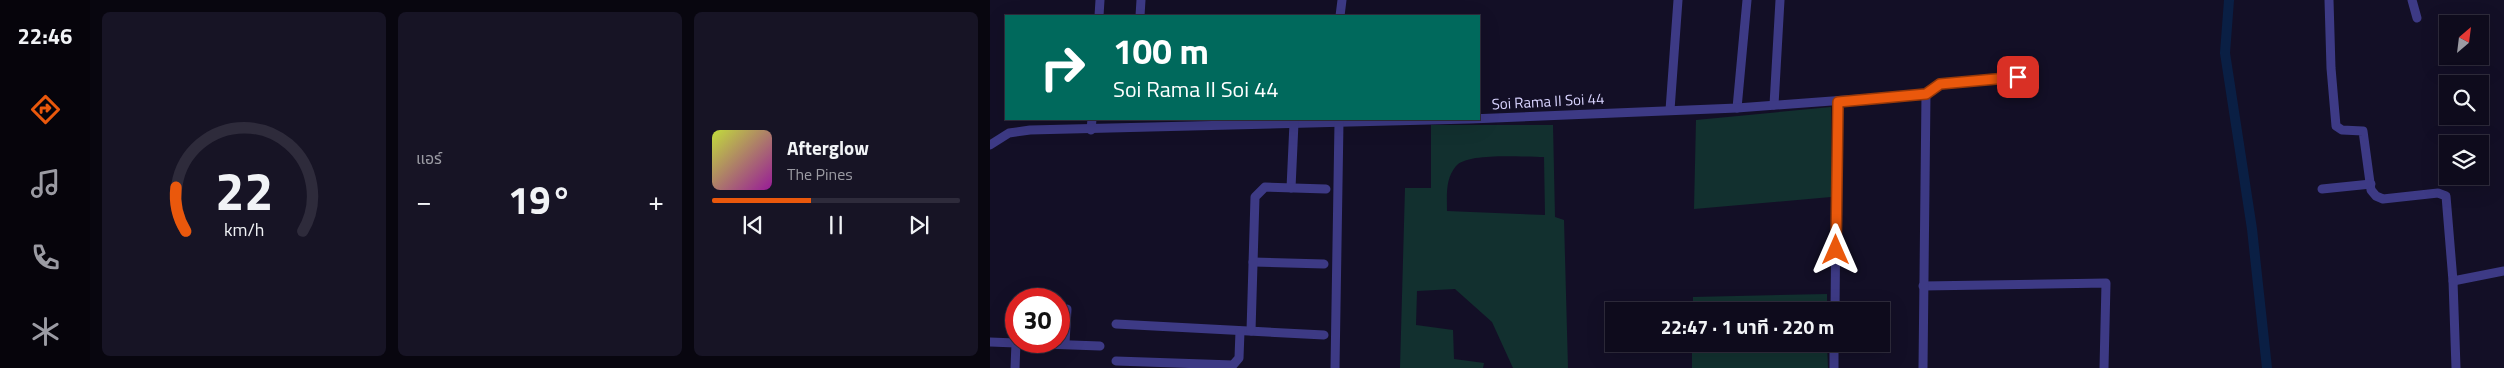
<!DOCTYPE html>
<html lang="th">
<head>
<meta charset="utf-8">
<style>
  body { margin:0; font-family:"Titillium Web","Noto Sans Thai",sans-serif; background:#171425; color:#f1f3f6; height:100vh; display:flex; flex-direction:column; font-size:19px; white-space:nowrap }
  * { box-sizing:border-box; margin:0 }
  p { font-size:16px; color:#9b9ba3 }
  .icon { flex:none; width:28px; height:28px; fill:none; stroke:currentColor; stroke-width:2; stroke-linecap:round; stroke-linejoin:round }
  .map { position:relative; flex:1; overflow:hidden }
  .drawer { display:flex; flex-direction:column; gap:12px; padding:12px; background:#08060f; width:900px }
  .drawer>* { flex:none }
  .hud { position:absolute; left:15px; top:15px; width:475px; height:105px; border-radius:0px; box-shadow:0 5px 20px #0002,0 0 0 1px #2e2b3b; background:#00695c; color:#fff; overflow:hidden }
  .needle { width:32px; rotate:28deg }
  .controls { position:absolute; left:1449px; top:15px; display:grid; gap:10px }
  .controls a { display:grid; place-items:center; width:50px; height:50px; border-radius:0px; background:#0e0b1c; box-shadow:0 5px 20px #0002,0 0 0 1px #2e2b3b; font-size:25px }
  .speed { position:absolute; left:15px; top:288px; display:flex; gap:10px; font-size:25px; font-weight:700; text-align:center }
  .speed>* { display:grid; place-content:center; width:65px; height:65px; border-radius:50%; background:#0e0b1c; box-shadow:0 5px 20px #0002,0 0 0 1px #2e2b3b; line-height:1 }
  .speed .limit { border:8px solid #d22; background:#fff; color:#111 }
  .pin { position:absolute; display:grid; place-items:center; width:42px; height:42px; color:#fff; margin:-21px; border-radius:10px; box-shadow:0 2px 8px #0006 }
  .me { position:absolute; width:55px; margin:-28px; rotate:0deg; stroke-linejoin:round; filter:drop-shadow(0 0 4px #0008) }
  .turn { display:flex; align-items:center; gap:18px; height:105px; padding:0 25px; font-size:22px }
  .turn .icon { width:65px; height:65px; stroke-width:2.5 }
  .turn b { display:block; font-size:35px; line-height:42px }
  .big { font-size:38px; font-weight:700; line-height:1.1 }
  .drawer .tile { flex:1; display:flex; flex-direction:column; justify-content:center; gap:8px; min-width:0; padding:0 18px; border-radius:8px; background:#171425 }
  .drawer .dial { align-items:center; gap:0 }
  .dial svg { height:130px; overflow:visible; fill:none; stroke:#2e2b3b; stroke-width:7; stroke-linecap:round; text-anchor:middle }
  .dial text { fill:#f1f3f6; stroke:none }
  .song { display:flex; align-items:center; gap:15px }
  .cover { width:60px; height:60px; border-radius:8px; background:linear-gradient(135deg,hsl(70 70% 55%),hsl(300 70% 35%)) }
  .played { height:5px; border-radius:2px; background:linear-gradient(90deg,#ea580c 40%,#2e2b3b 40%) }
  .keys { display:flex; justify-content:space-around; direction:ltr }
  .heat { display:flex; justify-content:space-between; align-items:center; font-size:28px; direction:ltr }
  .drawer .tiles { flex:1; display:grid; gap:12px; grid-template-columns:repeat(3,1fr) }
  .trip { position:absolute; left:615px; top:302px; width:285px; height:50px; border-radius:0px; background:#0e0b1c; box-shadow:0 5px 20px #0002,0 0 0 1px #2e2b3b; font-weight:700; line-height:50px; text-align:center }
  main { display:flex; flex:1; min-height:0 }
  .tab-bar { display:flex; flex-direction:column; width:90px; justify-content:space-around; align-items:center; background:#06040b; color:#9b9ba3 }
  .tab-bar .icon { width:35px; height:35px }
  .tab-bar .current { color:#ea580c }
  .tab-bar b { font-size:22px; color:#f1f3f6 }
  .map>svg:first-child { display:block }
  .green { fill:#12302f; fill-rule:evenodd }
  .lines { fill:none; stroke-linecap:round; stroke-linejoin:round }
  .canal { stroke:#0a1f44; stroke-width:10 }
  .street { stroke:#3d3a85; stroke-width:9 }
  .route-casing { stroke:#983908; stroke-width:12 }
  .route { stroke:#ea580c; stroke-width:9 }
  .labels { text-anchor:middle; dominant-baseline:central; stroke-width:5; stroke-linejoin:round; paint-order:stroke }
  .street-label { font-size:15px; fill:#d9d4ff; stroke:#130f26 }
</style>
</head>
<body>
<main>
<nav class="tab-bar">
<b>22:46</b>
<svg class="icon current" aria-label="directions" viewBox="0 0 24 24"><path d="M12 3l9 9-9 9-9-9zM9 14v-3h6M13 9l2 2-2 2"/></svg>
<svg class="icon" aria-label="music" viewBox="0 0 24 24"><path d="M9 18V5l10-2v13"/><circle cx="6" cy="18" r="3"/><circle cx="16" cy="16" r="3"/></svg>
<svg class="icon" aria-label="phone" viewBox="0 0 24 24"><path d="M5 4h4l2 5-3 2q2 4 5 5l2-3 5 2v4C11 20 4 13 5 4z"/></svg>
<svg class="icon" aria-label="climate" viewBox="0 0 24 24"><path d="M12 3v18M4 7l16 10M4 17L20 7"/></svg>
</nav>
<section class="drawer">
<div class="tiles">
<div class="tile dial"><svg viewBox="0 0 100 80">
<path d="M14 69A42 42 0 1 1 86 69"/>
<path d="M14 69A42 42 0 0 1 8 42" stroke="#ea580c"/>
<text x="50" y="56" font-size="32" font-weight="700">22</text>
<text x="50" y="72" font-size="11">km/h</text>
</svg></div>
<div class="tile"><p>แอร์</p>
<div class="heat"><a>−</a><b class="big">19°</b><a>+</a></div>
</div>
<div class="tile">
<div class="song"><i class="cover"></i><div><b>Afterglow</b><p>The Pines</p></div></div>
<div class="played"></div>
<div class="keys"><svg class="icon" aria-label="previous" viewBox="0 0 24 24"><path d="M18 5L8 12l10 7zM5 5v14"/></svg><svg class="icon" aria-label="pause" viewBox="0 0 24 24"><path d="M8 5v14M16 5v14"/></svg><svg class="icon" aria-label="next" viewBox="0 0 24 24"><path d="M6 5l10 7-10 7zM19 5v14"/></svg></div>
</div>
</div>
</section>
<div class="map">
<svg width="1514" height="368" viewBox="0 0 1514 368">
  <rect width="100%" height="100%" fill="#130f26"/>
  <g class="green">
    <path d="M 841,107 L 841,197 L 704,209 L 706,120 Z"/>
    <path d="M 441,125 L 563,125 L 565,217 L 574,220 L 578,368 L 523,368 L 502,322 L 465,289 L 427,291 L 426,325 L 463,330 L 464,359 L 494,363 L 493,368 L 410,368 L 415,188 L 441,188 ZM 554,157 L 555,215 L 457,211 C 457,196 455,179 466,166 C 477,152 535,157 554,157 Z"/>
    <path d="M 837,294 L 837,311 L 703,311 L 703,297 Z"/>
    <path d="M 702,344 L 837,344 L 838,368 L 702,368 Z"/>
  </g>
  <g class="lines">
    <path class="canal" d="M 1239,0 L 1235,53 L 1262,229 L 1277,368"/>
    <g class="street">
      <path d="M 1339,0 L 1341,68 L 1346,126 L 1352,130 L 1373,131 L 1381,190 L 1386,196 L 1393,199 L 1448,193 L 1456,196 L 1463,281 L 1514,271"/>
      <path d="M 1422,0 L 1427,18"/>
      <path d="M 109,16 L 110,0"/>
      <path d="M 150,16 L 151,0"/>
      <path d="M 350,16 L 352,0"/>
      <path d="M 784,105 L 790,0"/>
      <path d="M 747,108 L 757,0"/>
      <path d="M 680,110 L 688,0"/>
      <path d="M 101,130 L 102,119"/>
      <path d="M 0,145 L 19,133 L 40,130 L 480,119 L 747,108 L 936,94 L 950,84 L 1028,77"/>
      <path d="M 301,188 L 304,123"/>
      <path d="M 1332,189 L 1381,184"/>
      <path d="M 263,262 L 334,264"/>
      <path d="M 1463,281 L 1466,368"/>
      <path d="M 933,286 L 1116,283 L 1114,368"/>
      <path d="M 845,311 L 847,102"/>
      <path d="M 126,324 L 334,335"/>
      <path d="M 261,331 L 265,197 L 275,187 L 336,189"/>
      <path d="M 0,342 L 26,343"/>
      <path d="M 75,343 L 77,309"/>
      <path d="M 844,344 L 844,368"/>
      <path d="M 126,361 L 243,365 L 249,358 L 250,331"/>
      <path d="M 25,368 L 26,343 L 110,346"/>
      <path d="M 345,368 L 349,122"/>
      <path d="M 933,368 L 936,94"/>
    </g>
  </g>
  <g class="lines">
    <g class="route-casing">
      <path id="route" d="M 846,250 L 848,102 L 936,94 L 950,84 L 1028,77"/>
    </g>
    <use href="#route" class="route"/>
  </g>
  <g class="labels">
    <g class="street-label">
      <text transform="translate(558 101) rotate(-3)">Soi Rama II Soi 44</text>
    </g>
  </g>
</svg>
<div class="controls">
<a><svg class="needle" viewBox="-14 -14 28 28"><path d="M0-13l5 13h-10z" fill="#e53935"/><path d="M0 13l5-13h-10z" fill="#9b9ba3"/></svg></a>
<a><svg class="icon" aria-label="search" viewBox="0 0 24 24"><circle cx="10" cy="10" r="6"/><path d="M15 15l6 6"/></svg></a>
<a><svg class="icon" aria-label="layers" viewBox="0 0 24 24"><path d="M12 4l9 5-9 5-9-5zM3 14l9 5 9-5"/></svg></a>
</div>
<div class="speed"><div class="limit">30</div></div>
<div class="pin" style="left:1028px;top:77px;background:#d93025"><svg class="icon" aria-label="arrive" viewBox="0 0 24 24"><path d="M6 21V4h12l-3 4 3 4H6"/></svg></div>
<svg class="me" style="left:846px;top:250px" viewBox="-20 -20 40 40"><path d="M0-17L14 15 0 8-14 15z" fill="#ea580c" stroke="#fff" stroke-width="4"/></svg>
<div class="trip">22:47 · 1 นาที · 220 m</div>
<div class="hud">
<div class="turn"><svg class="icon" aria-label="right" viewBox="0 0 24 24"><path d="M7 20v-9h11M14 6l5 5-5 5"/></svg><div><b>100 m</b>Soi Rama II Soi 44</div></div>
</div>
</div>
</main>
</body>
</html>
